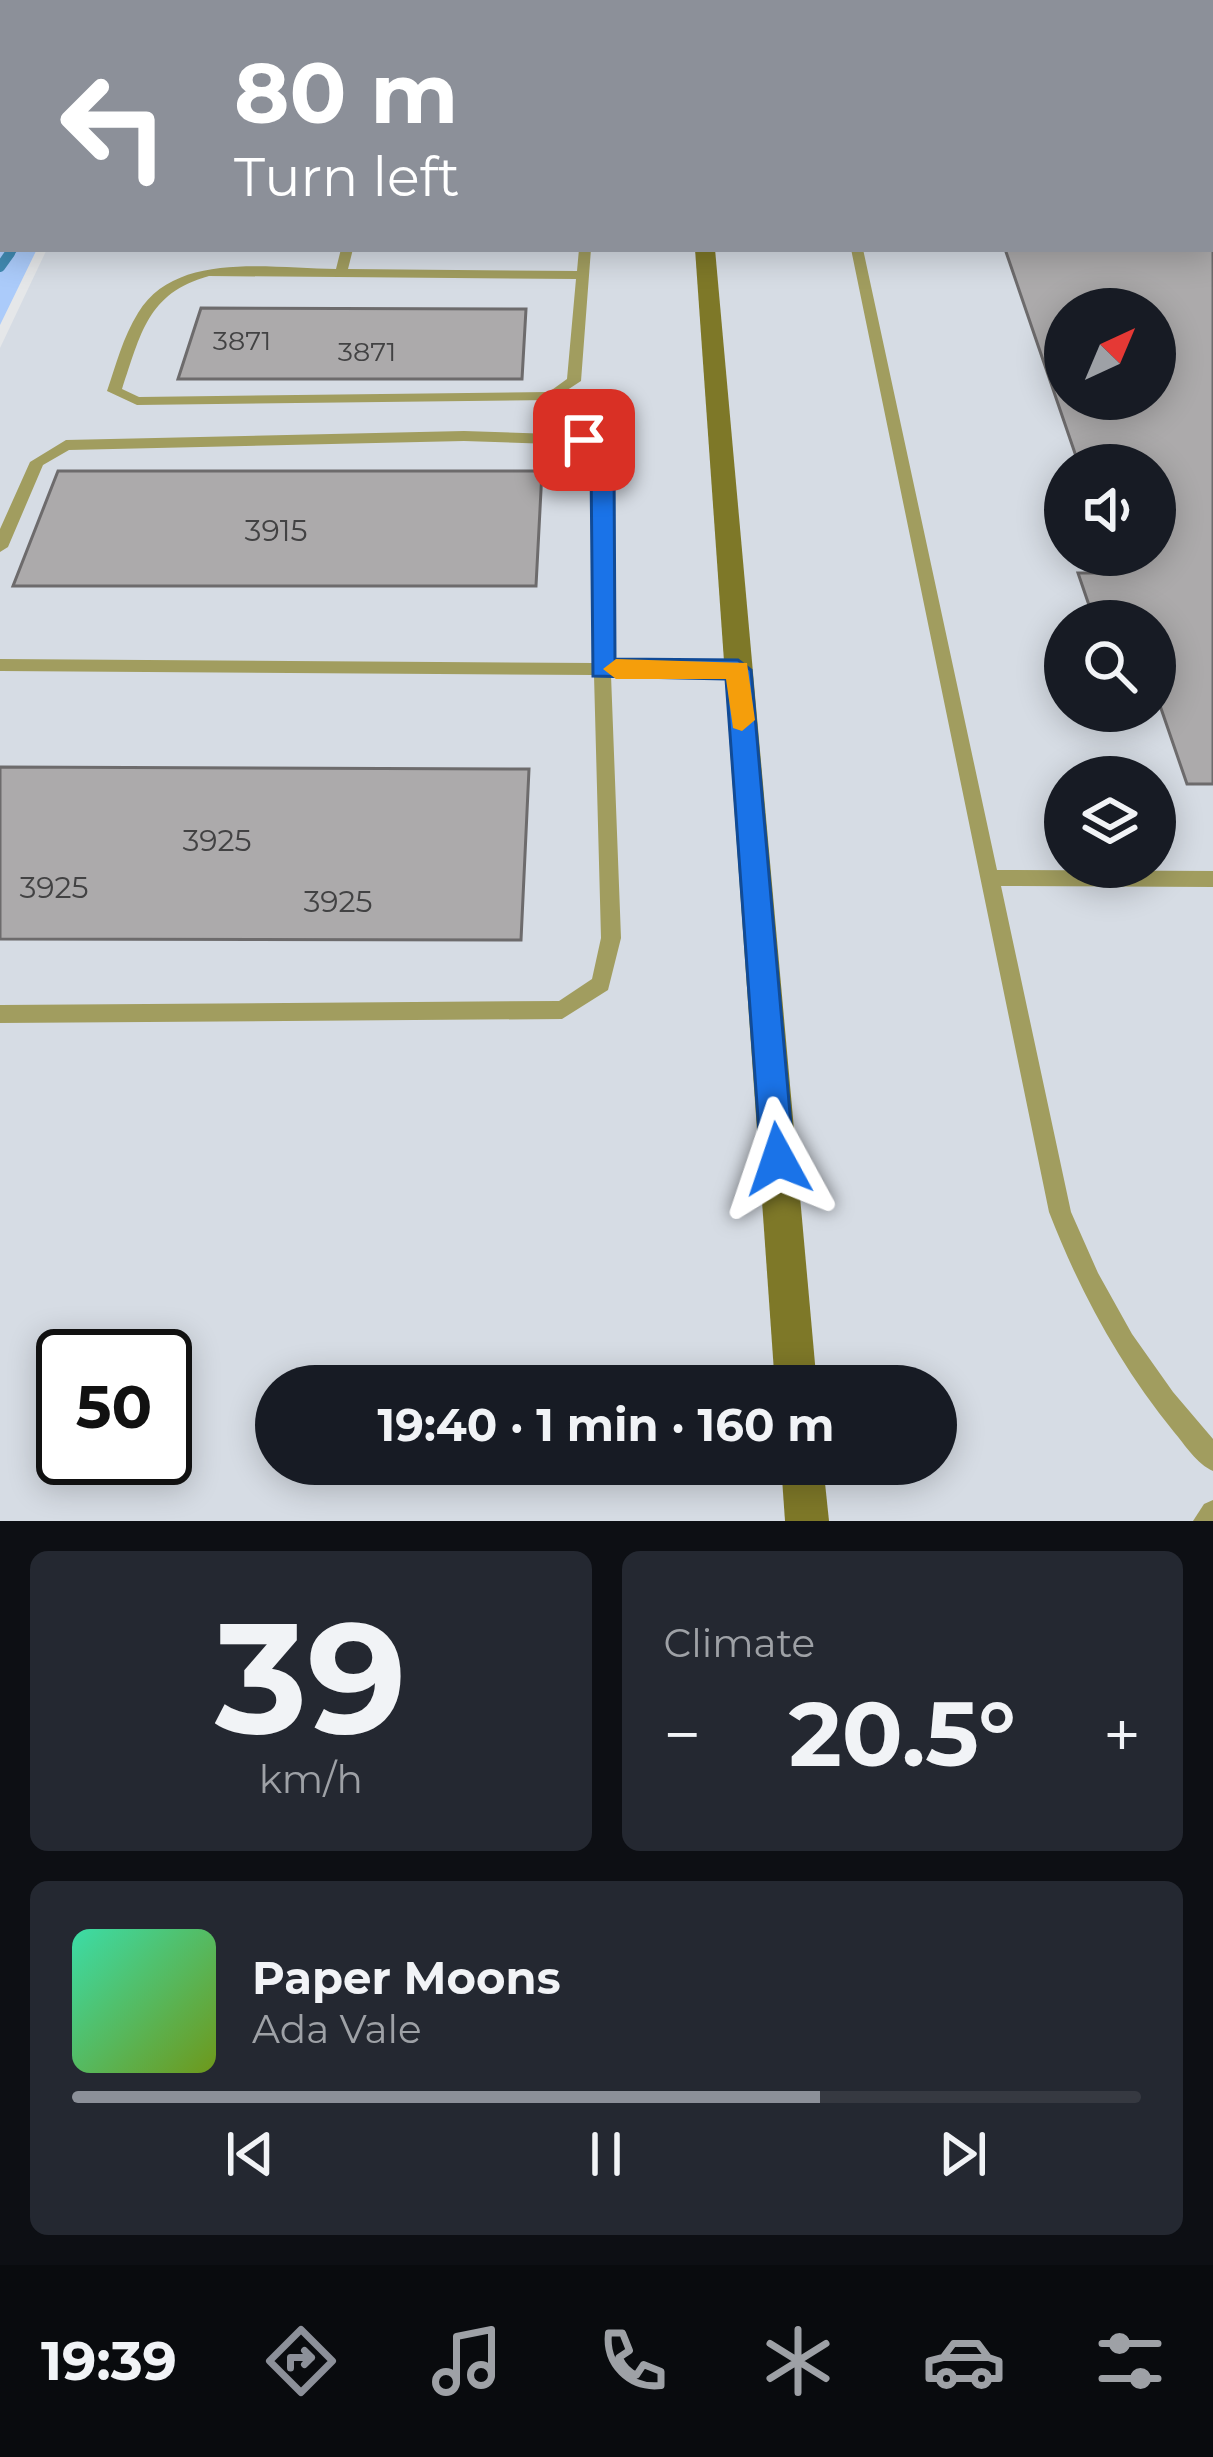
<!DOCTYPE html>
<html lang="en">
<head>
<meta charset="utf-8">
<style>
  body { margin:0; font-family:Montserrat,sans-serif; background:#242831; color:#f1f3f6; height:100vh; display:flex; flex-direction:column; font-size:45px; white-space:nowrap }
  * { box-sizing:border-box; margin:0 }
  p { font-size:39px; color:#9ea1a6 }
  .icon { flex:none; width:66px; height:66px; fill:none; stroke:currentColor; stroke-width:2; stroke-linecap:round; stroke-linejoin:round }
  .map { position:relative; height:1521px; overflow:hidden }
  .drawer { display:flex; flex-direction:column; gap:30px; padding:30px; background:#0d0f14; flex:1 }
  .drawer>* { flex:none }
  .guide { position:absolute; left:0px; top:0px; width:1215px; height:252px; box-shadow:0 6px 30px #0003; background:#8c9099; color:#fff; overflow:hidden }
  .needle { width:78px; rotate:44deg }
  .controls { position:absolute; left:1044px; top:288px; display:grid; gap:24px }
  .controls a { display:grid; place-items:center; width:132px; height:132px; border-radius:50%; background:#171b24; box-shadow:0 6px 30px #0003; font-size:60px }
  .speed { position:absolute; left:36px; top:1329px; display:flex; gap:24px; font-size:60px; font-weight:700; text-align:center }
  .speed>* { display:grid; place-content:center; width:156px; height:156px; border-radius:50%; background:#171b24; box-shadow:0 6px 30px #0003; line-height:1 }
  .speed .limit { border:6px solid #111; border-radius:18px; background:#fff; color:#111 }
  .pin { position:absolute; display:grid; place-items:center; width:102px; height:102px; color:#fff; margin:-51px; border-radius:24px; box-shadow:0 6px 18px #0006 }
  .me { position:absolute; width:132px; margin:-66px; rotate:355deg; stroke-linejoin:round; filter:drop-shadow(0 0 9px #0008) }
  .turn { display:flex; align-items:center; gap:42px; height:252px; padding:0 36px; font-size:54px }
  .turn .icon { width:156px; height:156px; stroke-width:2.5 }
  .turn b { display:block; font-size:84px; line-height:102px }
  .big { font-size:90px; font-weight:700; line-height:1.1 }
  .drawer .widget { flex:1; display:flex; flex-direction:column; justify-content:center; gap:18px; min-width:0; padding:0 42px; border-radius:18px; background:#242831 }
  .drawer .dial { align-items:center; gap:0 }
  .dial b { font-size:156px; line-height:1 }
  .song { display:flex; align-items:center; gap:36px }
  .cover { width:144px; height:144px; border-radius:18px; background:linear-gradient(135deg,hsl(160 70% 55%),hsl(80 70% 35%)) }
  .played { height:12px; border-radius:6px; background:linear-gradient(90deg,#8c9099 70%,#363941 70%) }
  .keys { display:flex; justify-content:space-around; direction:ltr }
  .heat { display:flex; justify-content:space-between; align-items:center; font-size:66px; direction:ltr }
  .drawer .tiles { flex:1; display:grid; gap:30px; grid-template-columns:1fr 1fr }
  .widget:last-child { grid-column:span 2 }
  .trip { position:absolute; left:255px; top:1365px; width:702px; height:120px; border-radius:60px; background:#171b24; box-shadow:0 6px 30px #0003; font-weight:700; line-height:120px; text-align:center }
  .tabs { display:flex; height:192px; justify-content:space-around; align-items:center; background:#090b0e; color:#9ea1a6 }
  .tabs .icon { width:84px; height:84px }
  .tabs .current { color:#8c9099 }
  .tabs b { font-size:54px; color:#f1f3f6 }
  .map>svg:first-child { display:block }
  .built { fill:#d6dce4; fill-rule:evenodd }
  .green { fill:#abcbfa }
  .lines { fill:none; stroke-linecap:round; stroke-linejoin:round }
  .stream-far1 { stroke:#4089b0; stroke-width:9 }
  .stream { stroke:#4089b0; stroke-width:10 }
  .building { fill:#acaaab; stroke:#6d6b6c; stroke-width:3; fill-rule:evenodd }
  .service { fill:#a19d5f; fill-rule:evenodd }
  .minor { fill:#a19d5f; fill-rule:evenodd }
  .secondary { fill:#7e7828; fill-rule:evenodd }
  .route { fill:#1a73e8; stroke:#114b97; stroke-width:3 }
  .slow { fill:#f59e0b }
  .labels { text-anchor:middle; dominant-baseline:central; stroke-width:9; stroke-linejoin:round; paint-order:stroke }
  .far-number-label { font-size:27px; fill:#424243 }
  .number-label { font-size:30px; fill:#424243 }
</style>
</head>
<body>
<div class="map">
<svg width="1213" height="1521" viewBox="0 0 1213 1521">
  <rect width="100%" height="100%" fill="#e5e7e9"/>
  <path class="built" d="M 165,0 L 1213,0 L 1213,1521 L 0,1521 L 0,348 L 47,249 L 1212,249 L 1212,3 ZM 1065,309 L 1155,309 L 1155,399 L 1065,399 ZM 1065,465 L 1155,465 L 1155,555 L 1065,555 ZM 1065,621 L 1155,621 L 1155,711 L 1065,711 ZM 1065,777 L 1155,777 L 1155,867 L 1065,867 ZM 63,1356 L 165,1356 L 165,1458 L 63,1458 ZM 276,1386 L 936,1386 L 936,1464 L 276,1464 Z"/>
  <path class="green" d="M 0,0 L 169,0 L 3,3 L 3,249 L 37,249 L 0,325 Z"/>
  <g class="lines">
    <path class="stream-far1" d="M 8,256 L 13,249"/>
    <path class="stream" d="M 0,267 L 10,253"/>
  </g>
  <g class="building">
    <path d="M 1213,214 L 1213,784 L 1187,784 L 1155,691 L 1155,621 L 1105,621 L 1102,611 L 1091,611 L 1078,573 L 1115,573 L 1109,555 L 1155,555 L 1155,465 L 1079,465 L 1005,249 L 1212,249 ZM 1065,309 L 1155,309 L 1155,399 L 1065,399 Z"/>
    <path d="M 201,308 L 526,309 L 522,379 L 178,379 Z"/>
    <path d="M 58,471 L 542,471 L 536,586 L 13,586 Z"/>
    <path d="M 0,767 L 529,769 L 521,940 L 0,939 Z"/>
  </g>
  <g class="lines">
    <g class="service">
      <path d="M 299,0 L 309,0 L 307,3 L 297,3 Z"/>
      <path d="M 564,0 L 574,0 L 572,3 L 562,3 Z"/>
      <path d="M 822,0 L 837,0 L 841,3 L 826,3 Z"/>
      <path d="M 848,0 L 861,0 L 858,3 L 845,3 Z"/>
      <rect x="1212" y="197" width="1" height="8"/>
      <path d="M 341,249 L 353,249 L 348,269 L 577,271 L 579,249 L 591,249 L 581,381 L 552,400 L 137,405 L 107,391 C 116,365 123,337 138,313 C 176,250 272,269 336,269 ZM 209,276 L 576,279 L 567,379 L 549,392 L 139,397 L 122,389 C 141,334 147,293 209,276 Z"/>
      <path d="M 851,249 L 863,249 L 997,870 L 1213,871 L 1213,887 L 1001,886 L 1071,1212 L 1098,1273 L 1132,1334 L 1173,1392 L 1213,1439 L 1213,1471 C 1197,1464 1185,1445 1174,1432 C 1119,1364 1080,1292 1049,1212 Z"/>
      <path d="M 464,431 L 584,435 L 589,437 L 610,460 L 611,663 L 738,664 L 747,670 L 738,676 L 611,675 L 621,938 L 608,990 L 562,1019 L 0,1023 L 0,1005 L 559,1001 L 592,979 L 601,938 L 594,675 L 0,671 L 0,659 L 594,663 L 596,461 L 580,445 L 464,441 L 69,450 L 43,465 L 8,547 L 0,552 L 0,529 L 30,462 L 66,440 Z"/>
      <path d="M 1213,1500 L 1213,1521 L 1193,1521 L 1204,1504 Z"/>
    </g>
    <path class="minor" d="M 3,111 L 3,126 L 0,127 L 0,112 Z"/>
    <g class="secondary">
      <rect x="677" y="0" width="16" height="3"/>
      <path d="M 695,249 L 715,249 L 817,1386 L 775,1386 Z"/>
      <path d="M 781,1464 L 823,1464 L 829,1521 L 785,1521 Z"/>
    </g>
  </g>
  <path class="route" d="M 584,433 L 614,460 L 615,659 L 738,660 L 751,670 L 794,1159 L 790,1170 L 778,1175 L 766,1170 L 761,1159 L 726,679 L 593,676 L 591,462 L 573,440 Z"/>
  <path class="slow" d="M 616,659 L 747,663 L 755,720 L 742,731 L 733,728 L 726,679 L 616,679 L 603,669 Z"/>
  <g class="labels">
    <g class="far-number-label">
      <text x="242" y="340">3871</text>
      <text x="367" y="351">3871</text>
    </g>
    <g class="number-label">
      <text x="276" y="530">3915</text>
      <text x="217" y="840">3925</text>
      <text x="54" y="887">3925</text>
      <text x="338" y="901">3925</text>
    </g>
  </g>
</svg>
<div class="controls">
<a><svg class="needle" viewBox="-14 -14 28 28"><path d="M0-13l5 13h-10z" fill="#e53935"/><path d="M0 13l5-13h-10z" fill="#9ea1a6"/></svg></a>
<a><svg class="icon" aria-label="sound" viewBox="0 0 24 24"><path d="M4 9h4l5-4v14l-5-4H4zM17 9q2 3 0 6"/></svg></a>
<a><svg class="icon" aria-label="search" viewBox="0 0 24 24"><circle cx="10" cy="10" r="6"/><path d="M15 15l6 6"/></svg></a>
<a><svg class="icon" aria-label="layers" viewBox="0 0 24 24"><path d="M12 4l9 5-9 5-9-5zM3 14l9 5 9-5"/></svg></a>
</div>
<div class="speed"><div class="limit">50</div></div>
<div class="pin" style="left:584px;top:440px;background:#d93025"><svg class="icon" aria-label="arrive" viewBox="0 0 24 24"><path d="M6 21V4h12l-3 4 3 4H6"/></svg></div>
<svg class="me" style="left:778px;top:1159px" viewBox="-20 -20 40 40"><path d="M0-17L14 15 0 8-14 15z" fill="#1a73e8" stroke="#fff" stroke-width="4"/></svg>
<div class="trip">19:40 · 1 min · 160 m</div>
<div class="guide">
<div class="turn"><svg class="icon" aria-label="left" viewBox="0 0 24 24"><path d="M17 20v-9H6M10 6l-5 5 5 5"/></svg><div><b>80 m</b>Turn left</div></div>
</div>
</div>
<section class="drawer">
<div class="tiles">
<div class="widget dial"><b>39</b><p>km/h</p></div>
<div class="widget"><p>Climate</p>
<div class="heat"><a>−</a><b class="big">20.5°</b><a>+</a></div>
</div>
<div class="widget">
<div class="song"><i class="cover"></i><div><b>Paper Moons</b><p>Ada Vale</p></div></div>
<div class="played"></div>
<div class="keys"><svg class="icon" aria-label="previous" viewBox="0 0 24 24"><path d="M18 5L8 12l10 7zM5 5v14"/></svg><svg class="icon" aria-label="pause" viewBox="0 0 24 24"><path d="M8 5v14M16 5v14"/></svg><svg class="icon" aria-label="next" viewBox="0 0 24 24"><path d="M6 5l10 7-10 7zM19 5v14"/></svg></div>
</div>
</div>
</section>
<nav class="tabs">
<b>19:39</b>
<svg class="icon current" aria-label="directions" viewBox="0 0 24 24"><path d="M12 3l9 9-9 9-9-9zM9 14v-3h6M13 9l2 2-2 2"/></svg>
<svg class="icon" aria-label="music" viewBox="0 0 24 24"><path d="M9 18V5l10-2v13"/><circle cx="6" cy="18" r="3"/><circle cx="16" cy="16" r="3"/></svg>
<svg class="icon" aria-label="phone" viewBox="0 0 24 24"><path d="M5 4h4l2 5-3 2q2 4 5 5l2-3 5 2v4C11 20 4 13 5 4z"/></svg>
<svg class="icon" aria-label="climate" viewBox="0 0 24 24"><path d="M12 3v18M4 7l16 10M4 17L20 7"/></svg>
<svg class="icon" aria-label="car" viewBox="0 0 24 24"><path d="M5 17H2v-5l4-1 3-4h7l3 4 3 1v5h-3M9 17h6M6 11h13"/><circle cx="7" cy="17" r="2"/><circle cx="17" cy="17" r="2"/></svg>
<svg class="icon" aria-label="filters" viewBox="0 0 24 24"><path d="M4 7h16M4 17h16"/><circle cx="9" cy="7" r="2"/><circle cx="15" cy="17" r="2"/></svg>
</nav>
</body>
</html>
